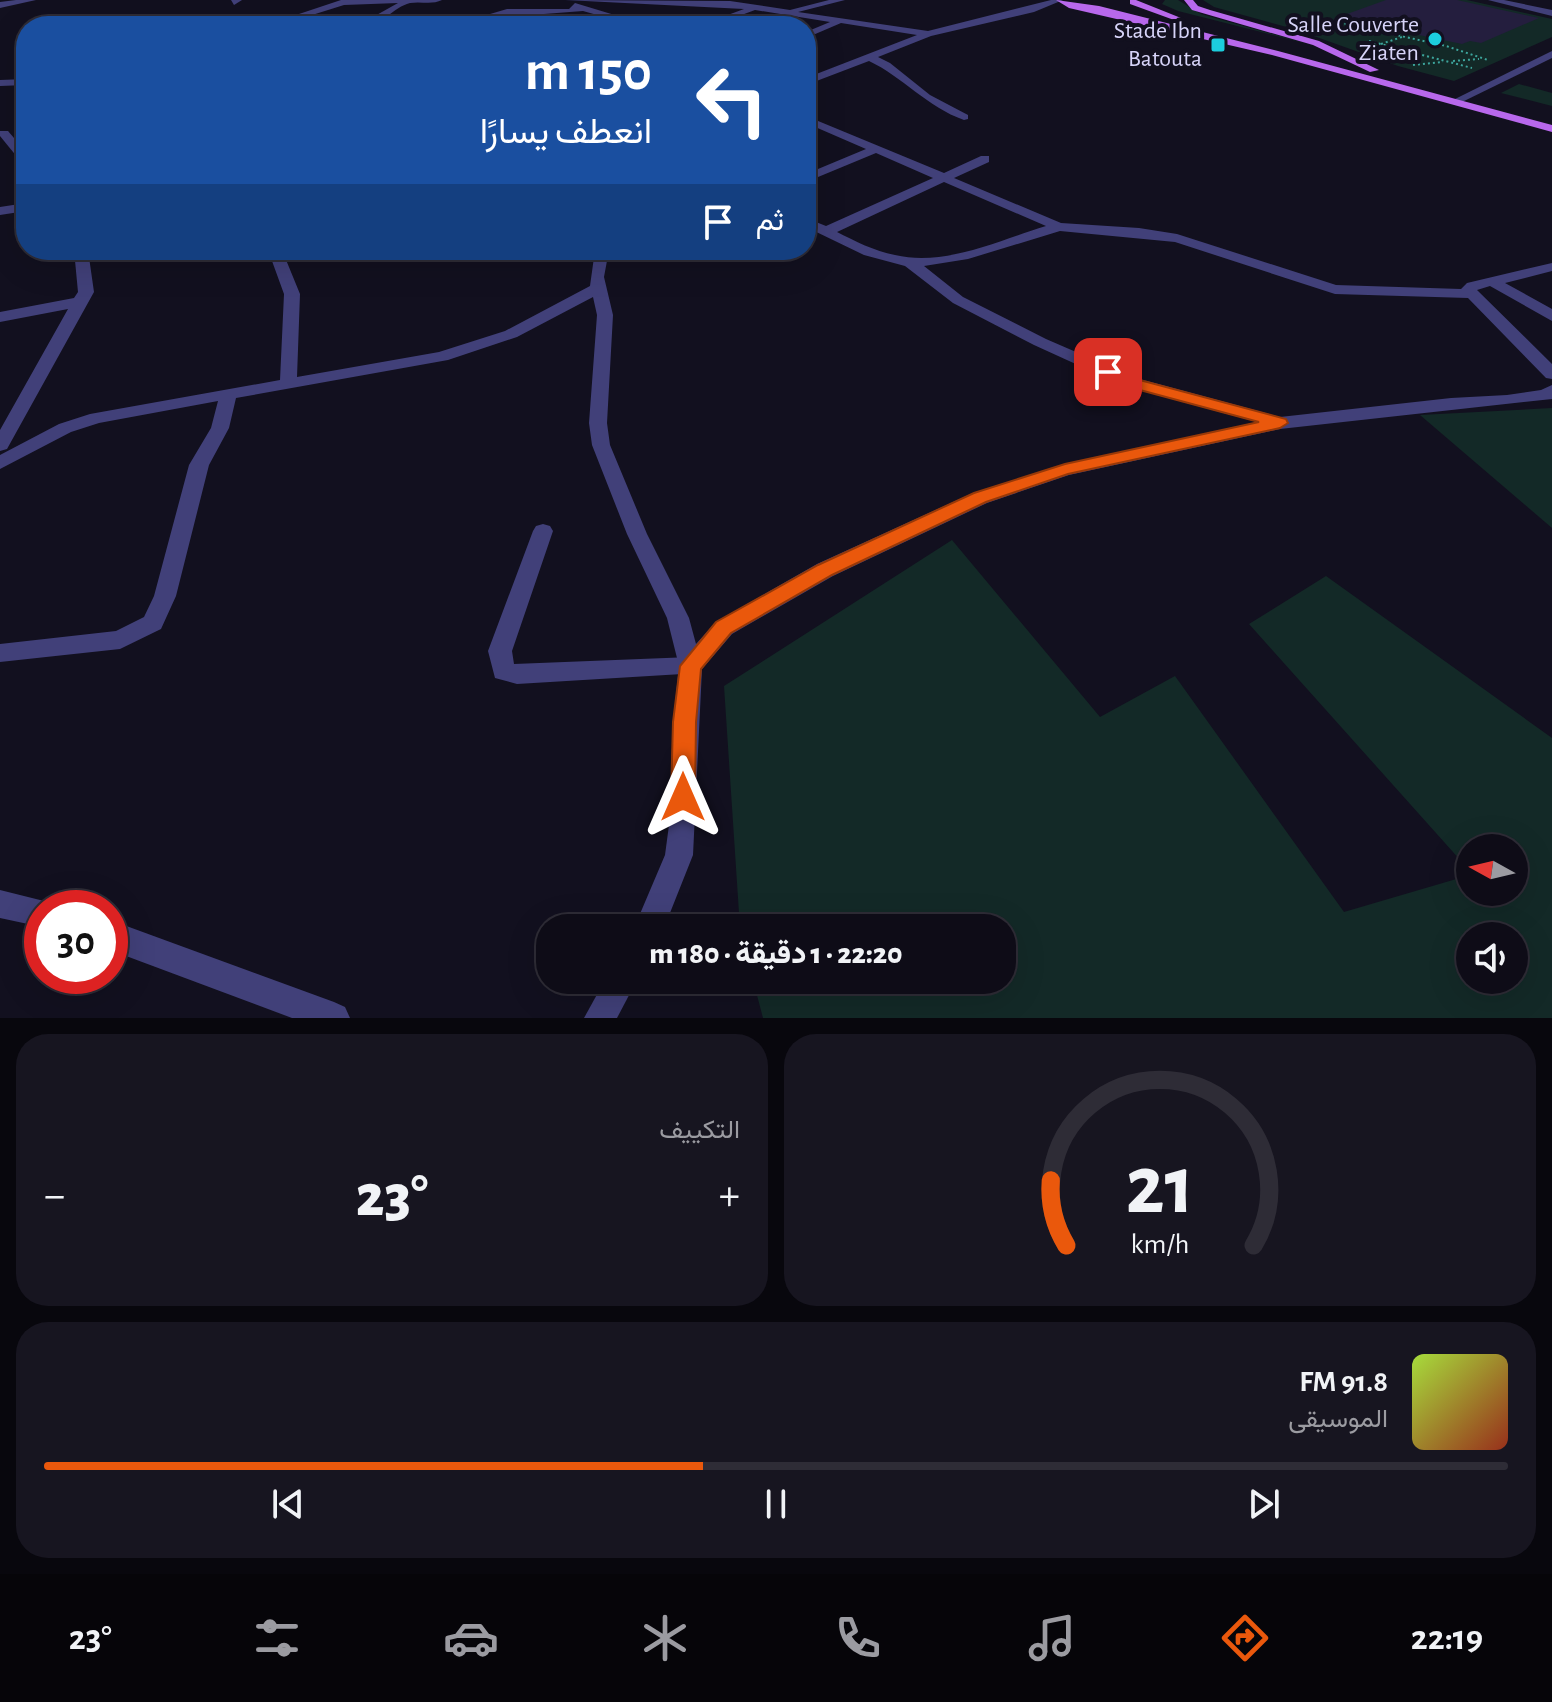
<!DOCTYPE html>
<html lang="ar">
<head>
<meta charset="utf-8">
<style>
  body { margin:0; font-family:"Alegreya Sans",Vazirmatn,sans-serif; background:#171520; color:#f1f3f6; direction:rtl; height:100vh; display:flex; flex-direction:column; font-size:30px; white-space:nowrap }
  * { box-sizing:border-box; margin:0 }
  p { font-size:26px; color:#9b9ba1 }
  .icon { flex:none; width:44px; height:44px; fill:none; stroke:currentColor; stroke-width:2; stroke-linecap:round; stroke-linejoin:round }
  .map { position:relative; height:1018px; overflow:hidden; direction:ltr }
  .panel { display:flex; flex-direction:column; gap:16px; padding:16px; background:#08070d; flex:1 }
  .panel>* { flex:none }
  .banner { position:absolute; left:16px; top:16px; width:800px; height:244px; border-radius:32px; box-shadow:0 8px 32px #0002,0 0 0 2px #2e2c36; direction:rtl; background:#1a4fa0; color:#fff; overflow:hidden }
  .needle { width:52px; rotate:278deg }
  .tools { position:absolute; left:1456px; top:834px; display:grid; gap:16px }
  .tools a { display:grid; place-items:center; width:72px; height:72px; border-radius:50%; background:#0e0c17; box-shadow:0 8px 32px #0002,0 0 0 2px #2e2c36; font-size:40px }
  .speed { position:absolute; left:24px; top:890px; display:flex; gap:16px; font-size:40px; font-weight:700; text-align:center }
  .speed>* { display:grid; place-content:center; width:104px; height:104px; border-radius:50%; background:#0e0c17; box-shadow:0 8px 32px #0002,0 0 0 2px #2e2c36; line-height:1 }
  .speed .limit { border:12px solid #d22; background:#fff; color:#111 }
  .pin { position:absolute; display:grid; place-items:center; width:68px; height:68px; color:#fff; margin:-34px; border-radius:16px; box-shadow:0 4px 12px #0006 }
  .me { position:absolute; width:88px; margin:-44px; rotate:0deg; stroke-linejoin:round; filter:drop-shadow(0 0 6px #0008) }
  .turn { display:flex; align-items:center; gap:28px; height:168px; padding:0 32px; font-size:36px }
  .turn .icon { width:104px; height:104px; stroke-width:2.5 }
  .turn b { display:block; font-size:56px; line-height:68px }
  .then { display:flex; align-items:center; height:76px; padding:0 32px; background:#0003; gap:16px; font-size:30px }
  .big { font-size:60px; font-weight:800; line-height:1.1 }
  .panel .tile { flex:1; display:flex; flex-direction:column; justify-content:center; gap:12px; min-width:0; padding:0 28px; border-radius:32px; background:#171520 }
  .panel .dial { align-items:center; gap:0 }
  .dial svg { height:208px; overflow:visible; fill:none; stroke:#2e2c36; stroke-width:7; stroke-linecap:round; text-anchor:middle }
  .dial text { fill:#f1f3f6; stroke:none }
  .song { display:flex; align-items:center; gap:24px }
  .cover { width:96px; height:96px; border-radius:12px; background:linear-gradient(135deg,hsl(80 70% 55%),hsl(10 70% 35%)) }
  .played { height:8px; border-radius:4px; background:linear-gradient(90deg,#ea580c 45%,#2e2c36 45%) }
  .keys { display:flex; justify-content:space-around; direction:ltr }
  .heat { display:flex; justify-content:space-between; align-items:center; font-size:44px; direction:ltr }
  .panel .tiles { flex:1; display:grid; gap:16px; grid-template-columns:1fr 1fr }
  .tile:last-child { grid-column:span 2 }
  .trip { position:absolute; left:536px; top:914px; width:480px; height:80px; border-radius:32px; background:#0e0c17; box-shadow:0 8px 32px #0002,0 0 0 2px #2e2c36; font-weight:800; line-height:80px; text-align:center; direction:rtl }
  .dock { display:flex; height:128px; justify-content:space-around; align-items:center; background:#060509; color:#9b9ba1 }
  .dock .icon { width:56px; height:56px }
  .dock .current { color:#ea580c }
  .dock b { font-size:36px; color:#f1f3f6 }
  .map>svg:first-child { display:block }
  .green { fill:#132927; fill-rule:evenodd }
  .building { fill:#241e3e }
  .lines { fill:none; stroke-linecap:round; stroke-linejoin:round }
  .path { stroke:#3da49c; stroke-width:2; stroke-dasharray:2 3; stroke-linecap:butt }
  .lane { fill:#414079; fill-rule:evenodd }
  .street { fill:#414079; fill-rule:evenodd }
  .primary { fill:#b868ec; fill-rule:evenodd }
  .route { fill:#ea580c; stroke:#983908; stroke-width:2 }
  .poi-dot { fill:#1ccddd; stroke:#12101f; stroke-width:3 }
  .labels { text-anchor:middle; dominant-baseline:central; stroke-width:8; stroke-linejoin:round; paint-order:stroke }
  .far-poi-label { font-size:24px; fill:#d7d4f9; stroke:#12101f; text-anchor:end }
</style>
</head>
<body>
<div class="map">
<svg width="1552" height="1018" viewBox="0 0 1552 1018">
  <rect width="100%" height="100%" fill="#12101f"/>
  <g class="green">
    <path d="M 1165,0 L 1178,0 L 1201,14 L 1308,44 L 1178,11 L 1162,4 Z"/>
    <path d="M 1203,0 L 1467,0 L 1552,19 L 1552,37 L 1454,81 L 1398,66 L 1294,29 L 1214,7 Z"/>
    <path d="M 1519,84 L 1552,93 L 1552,106 L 1501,93 Z"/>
    <path d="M 1552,408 L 1552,528 L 1420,415 Z"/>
    <path d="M 952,540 L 1100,717 L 1175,676 L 1344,912 L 1470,875 L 1470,892 L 1514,892 L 1514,848 L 1470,848 L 1470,871 L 1249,624 L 1326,576 L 1552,738 L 1552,1018 L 763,1018 L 753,980 L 1002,980 L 1002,928 L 740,928 L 724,686 ZM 1470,936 L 1514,936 L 1514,980 L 1470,980 Z"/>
  </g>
  <path class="building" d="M 1386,0 L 1457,0 L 1539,18 L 1481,43 L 1470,41 L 1462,44 L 1390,29 L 1383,31 L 1333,19 Z"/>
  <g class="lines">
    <g class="path">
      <path d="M 1320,18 L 1446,46 L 1488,60"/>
      <path d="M 1369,41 L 1472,68"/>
      <path d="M 1381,44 L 1402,37"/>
      <path d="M 1453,61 L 1479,59"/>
      <path d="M 1413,65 L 1443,62"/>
    </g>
    <g class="lane">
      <path d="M 1488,0 L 1504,0 L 1552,10 L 1552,16 Z"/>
      <path d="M 1552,51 L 1552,58 L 1460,103 L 1451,101 Z"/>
      <path d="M 543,524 L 550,526 L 553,531 L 512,651 L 514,664 L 691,657 L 699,659 L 703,666 L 699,673 L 517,684 L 495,678 L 488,651 L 533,531 L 536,526 Z"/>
    </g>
    <g class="street">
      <path d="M 16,0 L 36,0 L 0,8 L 0,2 Z"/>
      <path d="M 231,0 L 242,0 L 234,5 Z"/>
      <path d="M 341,0 L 442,0 C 432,5 421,1 410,3 C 393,7 384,26 357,26 L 398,3 L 344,5 L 277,26 L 263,26 Z"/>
      <path d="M 565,0 L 730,1 L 790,10 L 829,0 L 845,0 L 798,12 L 928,31 L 1051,0 L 1063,0 L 1034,12 L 931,36 L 878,57 L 890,63 L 930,95 L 968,115 L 968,119 L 964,120 C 927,107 903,77 869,61 L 806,85 L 806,78 L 917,35 L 841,23 L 806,38 L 806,32 L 830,22 L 755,10 L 712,26 L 698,26 L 744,9 Z"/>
      <path d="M 575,3 L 651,26 L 636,26 L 583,11 L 490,18 L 496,26 L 486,26 L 480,17 L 507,9 L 569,9 Z"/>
      <path d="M 26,79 L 26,85 L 0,86 L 0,80 Z"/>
      <path d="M 806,116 L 944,173 L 981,156 L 989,156 L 989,162 L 954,178 L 1061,223 L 1139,228 L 1177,234 L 1336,285 L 1461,289 L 1467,283 L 1552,263 L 1552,271 L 1505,283 L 1552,309 L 1552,321 L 1490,286 L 1477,290 L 1552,364 L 1552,379 L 1546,378 L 1468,298 L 1335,294 L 1175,242 L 1060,231 L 968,259 L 924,266 L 963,297 L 1046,339 L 1136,378 L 1280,417 L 1451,398 L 1507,395 L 1541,390 L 1552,385 L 1552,399 L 1280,429 L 1069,475 L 987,503 L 833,576 L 732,634 L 702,669 L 693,855 L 664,928 L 634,928 L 665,855 L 669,825 L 673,722 L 679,666 L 667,618 L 627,534 L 592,445 L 589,423 L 597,315 L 593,297 L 517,337 L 448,360 L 236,398 L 229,428 L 209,465 L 176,596 L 161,629 L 120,649 L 0,662 L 0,644 L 116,631 L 144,617 L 154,596 L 189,465 L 211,428 L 218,401 L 99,423 L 71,432 L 0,469 L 0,455 L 59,424 L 90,414 L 280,380 L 284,294 L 268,250 L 282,250 L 300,294 L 297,377 L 439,352 L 505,331 L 590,286 L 595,250 L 609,250 L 604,277 L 613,315 L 607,423 L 610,445 L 647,534 L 689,618 L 696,644 L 716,622 L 817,564 L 973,493 L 1065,464 L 1257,422 L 1124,386 L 1034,345 L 953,303 L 905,266 L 864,255 L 806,227 L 806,218 L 826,226 L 933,178 L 876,153 L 806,182 L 806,174 L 866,149 L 806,123 ZM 944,182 L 1046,226 C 999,240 945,267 895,255 C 874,251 855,241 837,232 Z"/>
      <path d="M 0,131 L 8,131 L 26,152 L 26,164 L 22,163 L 0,136 Z"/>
      <path d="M 26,203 L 26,211 L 0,215 L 0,207 Z"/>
      <path d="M 74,250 L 88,250 L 94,292 L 7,449 L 0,451 L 0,430 L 68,309 L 0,322 L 0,312 L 74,298 L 78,292 Z"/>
      <path d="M 0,890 L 52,903 L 54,908 L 42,908 L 42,927 L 0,918 Z"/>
      <path d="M 110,920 L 334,1002 L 345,1007 L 350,1018 L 292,1018 L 110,950 Z"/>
      <path d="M 605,980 L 637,980 L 617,1018 L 584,1018 Z"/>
    </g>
    <g class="primary">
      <path d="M 1056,0 L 1099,6 L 1278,51 L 1552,125 L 1552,132 L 1272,55 L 1069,8 Z"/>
      <path d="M 1130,0 L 1136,0 L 1181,18 L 1174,20 L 1130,4 Z"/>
      <path d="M 1184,0 L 1193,0 L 1198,6 L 1210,10 L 1319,41 L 1379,70 L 1370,72 L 1313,45 L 1192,10 Z"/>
    </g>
  </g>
  <path class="route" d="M 1108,367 L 1136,379 L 1286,419 L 1288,423 L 1280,428 L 1068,474 L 986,502 L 832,575 L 731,633 L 701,669 L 696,722 L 695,797 L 691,805 L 683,808 L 674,805 L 671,797 L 673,722 L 680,666 L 716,622 L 818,565 L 974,493 L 1065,464 L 1259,422 L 1125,386 L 1102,375 L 1102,369 Z"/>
  <g class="poi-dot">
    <circle cx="1435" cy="39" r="8"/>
    <rect x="1210" y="37" width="16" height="16" rx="4"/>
  </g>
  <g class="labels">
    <g class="far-poi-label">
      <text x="1419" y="25">Salle Couverte<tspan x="1419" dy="28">Ziaten</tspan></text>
      <text x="1202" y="31">Stade Ibn<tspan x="1202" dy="28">Batouta</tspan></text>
    </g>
  </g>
</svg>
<div class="tools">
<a><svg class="needle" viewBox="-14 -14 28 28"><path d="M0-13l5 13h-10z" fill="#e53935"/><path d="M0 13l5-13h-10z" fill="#9b9ba1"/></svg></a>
<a><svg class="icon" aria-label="sound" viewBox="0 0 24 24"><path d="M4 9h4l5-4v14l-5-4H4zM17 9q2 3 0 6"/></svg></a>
</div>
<div class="speed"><div class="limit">30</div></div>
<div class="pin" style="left:1108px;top:372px;background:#d93025"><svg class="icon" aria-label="arrive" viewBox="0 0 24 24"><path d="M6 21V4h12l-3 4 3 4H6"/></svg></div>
<svg class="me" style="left:683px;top:797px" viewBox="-20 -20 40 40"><path d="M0-17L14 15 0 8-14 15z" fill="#ea580c" stroke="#fff" stroke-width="4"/></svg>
<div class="trip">22:20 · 1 دقيقة · 180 m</div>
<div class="banner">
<div class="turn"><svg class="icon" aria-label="left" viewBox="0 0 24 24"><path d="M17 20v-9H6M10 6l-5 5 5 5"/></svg><div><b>150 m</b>انعطف يسارًا</div></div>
<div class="then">ثم<svg class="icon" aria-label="arrive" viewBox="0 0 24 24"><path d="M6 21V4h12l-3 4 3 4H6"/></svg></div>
</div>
</div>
<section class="panel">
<div class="tiles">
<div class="tile dial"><svg viewBox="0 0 100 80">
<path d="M14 69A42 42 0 1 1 86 69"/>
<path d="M14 69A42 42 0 0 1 8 44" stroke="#ea580c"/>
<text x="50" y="56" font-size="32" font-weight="700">21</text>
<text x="50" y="72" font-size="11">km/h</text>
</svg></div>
<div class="tile"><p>التكييف</p>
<div class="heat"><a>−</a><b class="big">23°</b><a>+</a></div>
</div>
<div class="tile">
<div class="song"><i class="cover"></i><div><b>91.8 FM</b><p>الموسيقى</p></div></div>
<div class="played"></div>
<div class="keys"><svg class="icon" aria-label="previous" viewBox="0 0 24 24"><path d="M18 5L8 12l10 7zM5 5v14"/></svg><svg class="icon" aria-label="pause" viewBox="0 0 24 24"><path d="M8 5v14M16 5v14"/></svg><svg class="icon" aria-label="next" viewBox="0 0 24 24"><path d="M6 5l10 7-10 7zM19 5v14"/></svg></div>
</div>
</div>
</section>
<nav class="dock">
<b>22:19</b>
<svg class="icon current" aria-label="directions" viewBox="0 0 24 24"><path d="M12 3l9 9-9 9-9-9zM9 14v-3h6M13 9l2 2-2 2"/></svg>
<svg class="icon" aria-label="music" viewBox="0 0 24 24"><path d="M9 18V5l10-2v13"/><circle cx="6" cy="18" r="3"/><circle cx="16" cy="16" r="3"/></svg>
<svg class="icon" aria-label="phone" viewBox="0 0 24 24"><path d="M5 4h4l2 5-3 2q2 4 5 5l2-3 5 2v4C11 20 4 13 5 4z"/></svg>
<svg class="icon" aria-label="climate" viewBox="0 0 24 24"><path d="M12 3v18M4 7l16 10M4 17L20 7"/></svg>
<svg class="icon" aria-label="car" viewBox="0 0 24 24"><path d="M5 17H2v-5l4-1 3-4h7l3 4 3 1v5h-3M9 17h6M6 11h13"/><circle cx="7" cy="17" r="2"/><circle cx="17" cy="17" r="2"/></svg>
<svg class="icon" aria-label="filters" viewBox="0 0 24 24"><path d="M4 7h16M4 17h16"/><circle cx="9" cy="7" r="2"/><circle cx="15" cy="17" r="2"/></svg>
<b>23°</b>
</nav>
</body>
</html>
